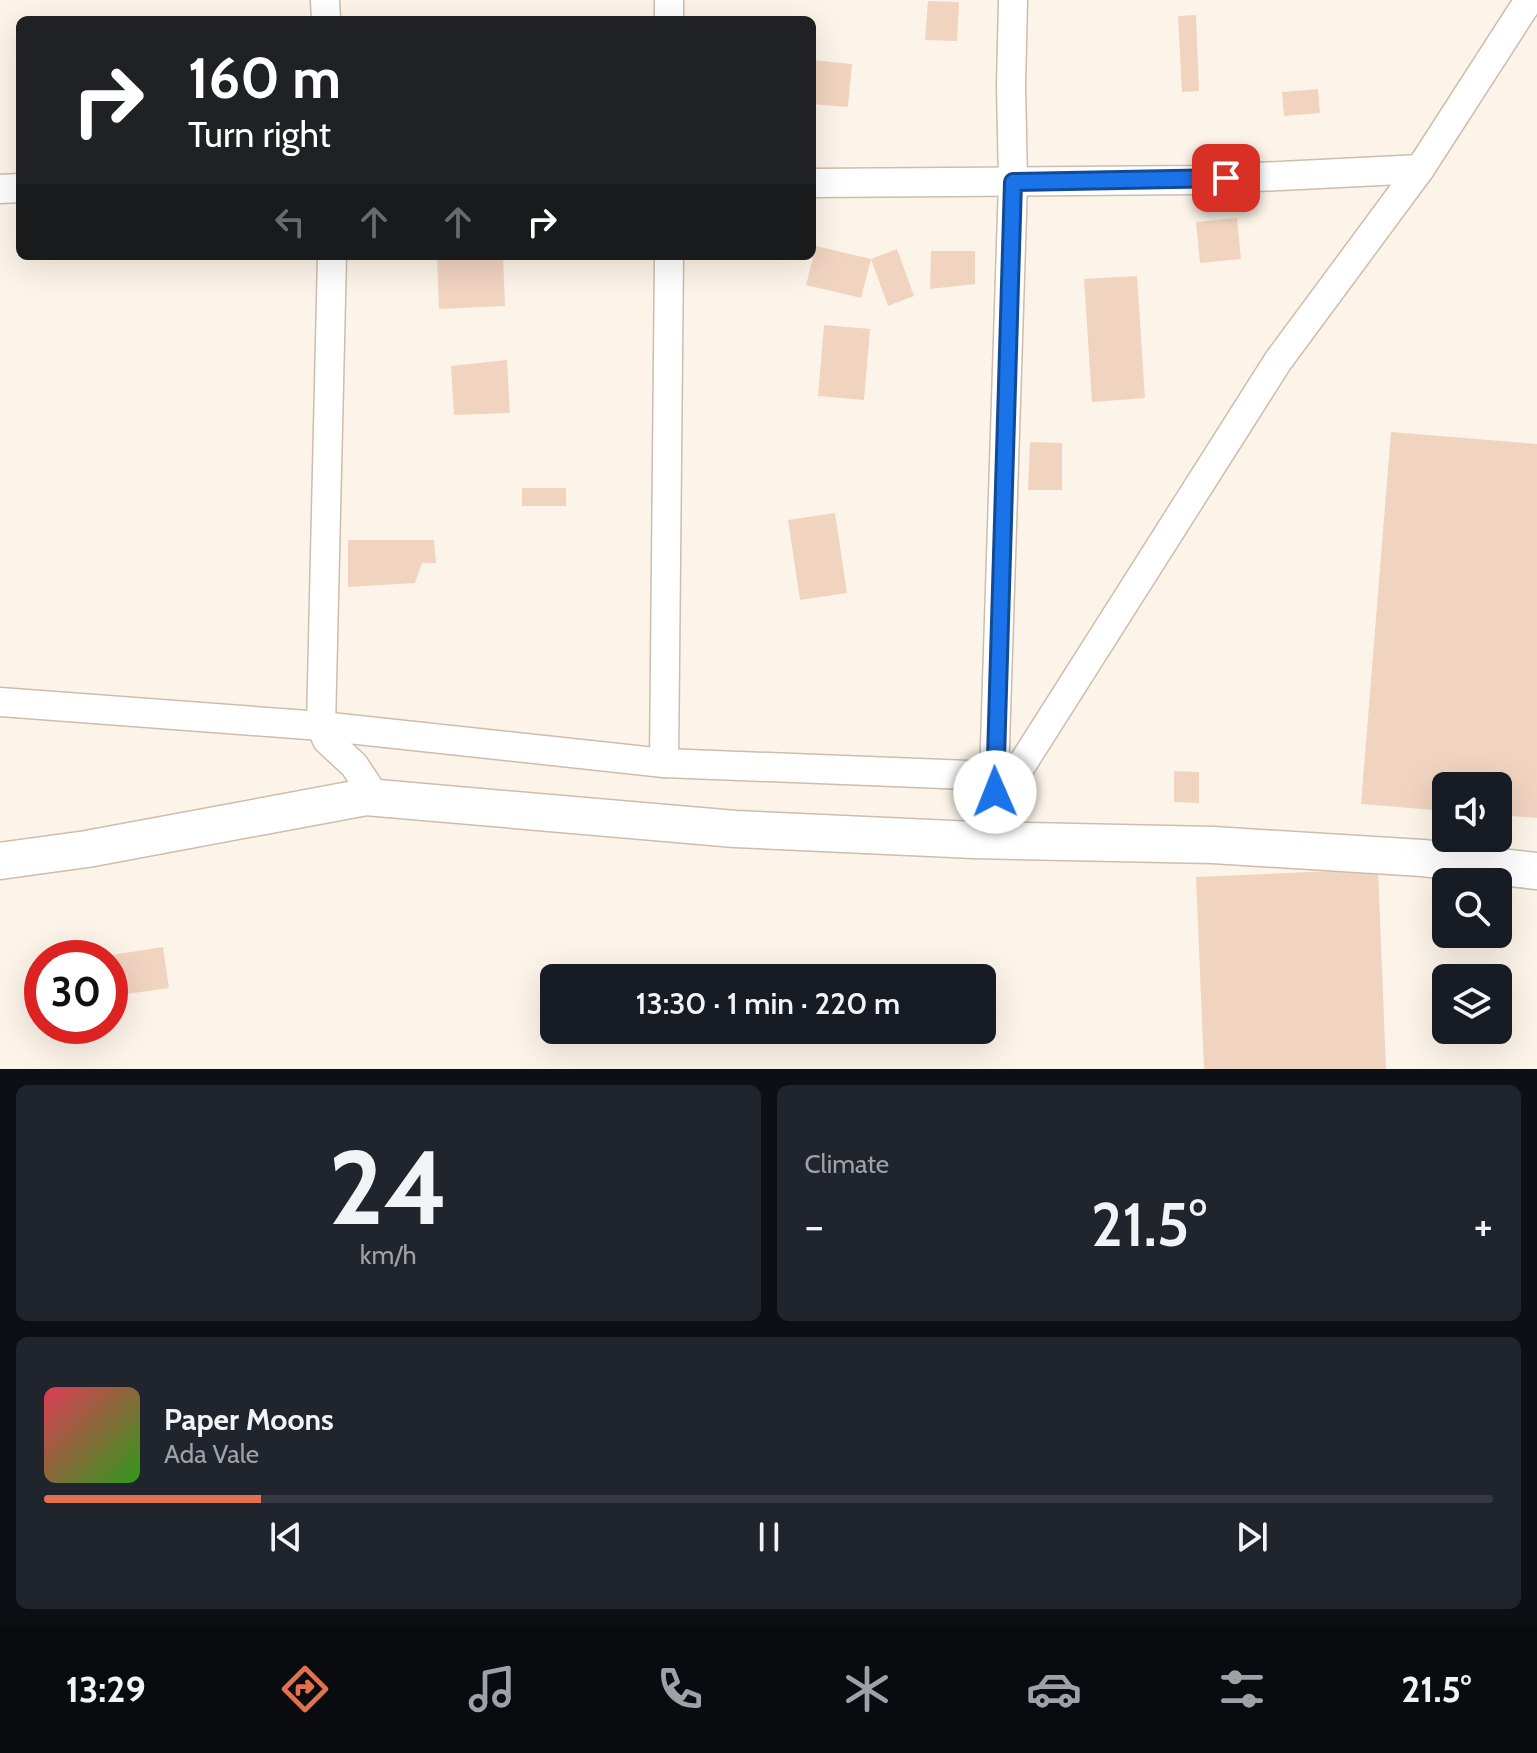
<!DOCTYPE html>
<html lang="en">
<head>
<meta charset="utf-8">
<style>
  body { margin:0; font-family:Cabin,sans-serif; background:#20242c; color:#f1f3f6; height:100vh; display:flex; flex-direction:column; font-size:30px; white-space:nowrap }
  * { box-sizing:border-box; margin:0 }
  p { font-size:26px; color:#9ea1a6 }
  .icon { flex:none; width:44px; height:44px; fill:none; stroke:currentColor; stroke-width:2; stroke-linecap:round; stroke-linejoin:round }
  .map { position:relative; height:1069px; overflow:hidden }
  .sheet { display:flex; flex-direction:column; gap:16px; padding:16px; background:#0d0f14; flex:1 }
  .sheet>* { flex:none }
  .guide { position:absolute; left:16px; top:16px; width:800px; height:244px; border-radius:12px; box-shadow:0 8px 32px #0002; background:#202124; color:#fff; overflow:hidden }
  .buttons { position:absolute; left:1432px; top:772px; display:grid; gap:16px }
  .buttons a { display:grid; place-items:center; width:80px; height:80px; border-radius:12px; background:#171b24; box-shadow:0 8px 32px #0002; font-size:40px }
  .speed { position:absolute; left:24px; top:940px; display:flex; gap:16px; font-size:40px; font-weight:700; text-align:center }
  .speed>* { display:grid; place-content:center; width:104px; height:104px; border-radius:50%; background:#171b24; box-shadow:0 8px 32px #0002; line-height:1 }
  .speed .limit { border:12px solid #d22; background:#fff; color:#111 }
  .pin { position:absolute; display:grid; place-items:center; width:68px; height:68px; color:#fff; margin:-34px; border-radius:16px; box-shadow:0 4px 12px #0006 }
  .me { position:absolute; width:88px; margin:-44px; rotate:359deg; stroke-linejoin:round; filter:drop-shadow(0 0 6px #0008) }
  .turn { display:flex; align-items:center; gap:28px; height:168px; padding:0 40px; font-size:36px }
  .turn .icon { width:104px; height:104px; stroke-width:2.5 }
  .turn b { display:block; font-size:56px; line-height:68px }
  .lanes { display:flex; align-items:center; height:76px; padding:0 40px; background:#0003; justify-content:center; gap:40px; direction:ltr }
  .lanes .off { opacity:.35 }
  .big { font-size:60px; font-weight:600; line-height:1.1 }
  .sheet .tile { flex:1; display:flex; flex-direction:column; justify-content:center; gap:12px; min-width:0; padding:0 28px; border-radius:12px; background:#20242c }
  .sheet .dial { align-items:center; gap:0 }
  .dial b { font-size:104px; line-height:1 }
  .song { display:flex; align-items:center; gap:24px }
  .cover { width:96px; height:96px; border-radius:12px; background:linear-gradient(135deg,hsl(350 70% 55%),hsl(110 70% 35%)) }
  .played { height:8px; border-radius:4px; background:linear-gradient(90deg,#e37150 15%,#363941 15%) }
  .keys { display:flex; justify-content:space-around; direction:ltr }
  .heat { display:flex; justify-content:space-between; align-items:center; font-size:44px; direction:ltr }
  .sheet .tiles { flex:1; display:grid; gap:16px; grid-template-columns:1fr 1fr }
  .tile:last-child { grid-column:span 2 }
  .trip { position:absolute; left:540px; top:964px; width:456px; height:80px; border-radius:12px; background:#171b24; box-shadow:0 8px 32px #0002; font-weight:600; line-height:80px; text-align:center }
  .menu { display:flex; height:128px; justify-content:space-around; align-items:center; background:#090b0e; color:#9ea1a6 }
  .menu .icon { width:56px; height:56px }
  .menu .active { color:#e37150 }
  .menu b { font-size:36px; color:#f1f3f6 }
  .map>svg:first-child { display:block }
  .building { fill:#f1d4c0 }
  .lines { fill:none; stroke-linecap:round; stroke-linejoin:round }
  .minor-casing { stroke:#cebcae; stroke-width:31 }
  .tertiary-casing { stroke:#cebcae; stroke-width:39 }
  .minor { stroke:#fff; stroke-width:28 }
  .tertiary { stroke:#fff; stroke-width:36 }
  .route-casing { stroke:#114b97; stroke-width:20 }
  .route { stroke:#1a73e8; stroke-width:14 }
</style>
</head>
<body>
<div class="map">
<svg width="1537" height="1069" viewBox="0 0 1537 1069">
  <rect width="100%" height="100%" fill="#fcf4e8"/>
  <g class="building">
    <path d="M 928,1 L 959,2 L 957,41 L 925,40 Z"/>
    <path d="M 1196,15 L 1199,91 L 1182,92 L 1178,16 Z"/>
    <path d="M 812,60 L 852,64 L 848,107 L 812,104 Z"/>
    <path d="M 1318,89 L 1320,113 L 1284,116 L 1282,92 Z"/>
    <path d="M 1237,218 L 1241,259 L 1200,263 L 1196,222 Z"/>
    <path d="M 816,246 L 871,259 L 861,298 L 806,285 Z"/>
    <path d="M 897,249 L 914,296 L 888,306 L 871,259 Z"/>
    <path d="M 931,251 L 975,251 L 975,284 L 930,289 Z"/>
    <path d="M 437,256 L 503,256 L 505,306 L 439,309 Z"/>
    <path d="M 1137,276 L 1145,398 L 1092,402 L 1084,279 Z"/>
    <path d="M 824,325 L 870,329 L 864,400 L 818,396 Z"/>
    <path d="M 507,360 L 510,413 L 454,415 L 451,366 Z"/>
    <path d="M 1391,432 L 1537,444 L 1537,818 L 1498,815 L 1498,786 L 1446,786 L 1446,811 L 1361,804 Z"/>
    <path d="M 1030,442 L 1062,443 L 1062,490 L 1028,490 Z"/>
    <rect x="522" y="488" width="44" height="18"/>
    <path d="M 835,513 L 847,593 L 800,600 L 788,520 Z"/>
    <path d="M 348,540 L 434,540 L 436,563 L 422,563 L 415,583 L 348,587 Z"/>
    <path d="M 1174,771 L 1199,772 L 1199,803 L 1174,802 Z"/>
    <path d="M 1378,869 L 1386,1069 L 1204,1069 L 1196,877 Z"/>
    <path d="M 163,947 L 169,988 L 119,995 L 112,955 Z"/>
  </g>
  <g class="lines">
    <g class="minor-casing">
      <g id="minor">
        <path d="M 325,0 L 326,20"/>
        <path d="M 669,0 L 669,20"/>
        <path d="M 812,183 L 1197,180 L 1420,169"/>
        <path d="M 0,189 L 20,188"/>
        <path d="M 332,256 L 321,726 L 327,740 L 354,765 L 376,798"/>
        <path d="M 0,702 L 321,726 L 664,763 L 994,776"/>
        <path d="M 664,763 L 669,256"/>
        <path d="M 996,795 L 994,776 L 1013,182 L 1011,86 L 1013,0"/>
        <path d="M 974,840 L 1278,361 L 1420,169 L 1529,0"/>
      </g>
    </g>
    <g class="tertiary-casing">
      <path id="tertiary" d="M 0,861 L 87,849 L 366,797 L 735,829 L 974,840 L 1213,845 L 1422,858 L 1537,871"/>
    </g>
    <use href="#minor" class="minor"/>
    <use href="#tertiary" class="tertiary"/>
  </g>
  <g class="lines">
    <g class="route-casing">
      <path id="route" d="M 995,792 L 1013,182 L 1226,178"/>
    </g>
    <use href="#route" class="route"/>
  </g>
</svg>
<div class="buttons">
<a><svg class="icon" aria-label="sound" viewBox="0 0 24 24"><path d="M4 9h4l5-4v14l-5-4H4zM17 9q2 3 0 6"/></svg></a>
<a><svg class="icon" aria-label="search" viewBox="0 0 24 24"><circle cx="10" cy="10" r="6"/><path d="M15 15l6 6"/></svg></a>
<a><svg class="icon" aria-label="layers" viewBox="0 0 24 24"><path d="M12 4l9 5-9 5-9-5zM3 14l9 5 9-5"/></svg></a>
</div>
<div class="speed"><div class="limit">30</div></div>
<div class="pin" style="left:1226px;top:178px;background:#d93025"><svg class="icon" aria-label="arrive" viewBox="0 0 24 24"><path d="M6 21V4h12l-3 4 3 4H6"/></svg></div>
<svg class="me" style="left:995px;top:792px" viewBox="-20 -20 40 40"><circle r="19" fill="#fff"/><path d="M0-13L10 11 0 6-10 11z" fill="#1a73e8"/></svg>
<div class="trip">13:30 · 1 min · 220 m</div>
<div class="guide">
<div class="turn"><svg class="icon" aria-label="right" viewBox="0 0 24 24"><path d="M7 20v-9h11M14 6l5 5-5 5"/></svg><div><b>160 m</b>Turn right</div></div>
<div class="lanes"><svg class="icon off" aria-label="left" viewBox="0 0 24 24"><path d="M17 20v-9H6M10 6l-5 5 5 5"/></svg><svg class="icon off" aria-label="ahead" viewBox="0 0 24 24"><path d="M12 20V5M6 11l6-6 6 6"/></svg><svg class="icon off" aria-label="ahead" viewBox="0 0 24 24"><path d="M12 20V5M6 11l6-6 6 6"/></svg><svg class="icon" aria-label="right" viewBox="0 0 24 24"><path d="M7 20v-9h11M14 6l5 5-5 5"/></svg></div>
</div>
</div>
<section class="sheet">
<div class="tiles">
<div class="tile dial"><b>24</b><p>km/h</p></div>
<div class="tile"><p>Climate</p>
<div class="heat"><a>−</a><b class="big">21.5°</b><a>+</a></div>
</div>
<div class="tile">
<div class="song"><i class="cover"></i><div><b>Paper Moons</b><p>Ada Vale</p></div></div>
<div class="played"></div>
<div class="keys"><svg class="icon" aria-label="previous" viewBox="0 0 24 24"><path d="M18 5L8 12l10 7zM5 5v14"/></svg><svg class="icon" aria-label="pause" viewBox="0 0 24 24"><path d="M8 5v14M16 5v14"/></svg><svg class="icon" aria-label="next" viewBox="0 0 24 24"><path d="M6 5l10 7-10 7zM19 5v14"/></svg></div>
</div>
</div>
</section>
<nav class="menu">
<b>13:29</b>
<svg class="icon active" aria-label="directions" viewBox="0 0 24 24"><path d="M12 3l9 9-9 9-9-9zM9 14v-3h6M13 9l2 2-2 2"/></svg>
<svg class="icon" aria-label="music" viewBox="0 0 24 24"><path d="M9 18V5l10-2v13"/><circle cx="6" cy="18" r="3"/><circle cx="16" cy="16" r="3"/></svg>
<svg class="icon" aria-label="phone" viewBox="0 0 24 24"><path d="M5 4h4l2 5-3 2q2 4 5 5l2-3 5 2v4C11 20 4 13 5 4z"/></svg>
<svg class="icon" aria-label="climate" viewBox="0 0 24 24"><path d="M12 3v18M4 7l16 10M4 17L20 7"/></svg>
<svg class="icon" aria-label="car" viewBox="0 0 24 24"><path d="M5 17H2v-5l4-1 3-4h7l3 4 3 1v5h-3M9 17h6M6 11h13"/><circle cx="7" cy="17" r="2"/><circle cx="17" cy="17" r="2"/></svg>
<svg class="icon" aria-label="filters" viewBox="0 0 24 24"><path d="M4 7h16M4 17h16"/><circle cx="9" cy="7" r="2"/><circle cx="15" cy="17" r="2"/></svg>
<b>21.5°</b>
</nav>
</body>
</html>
